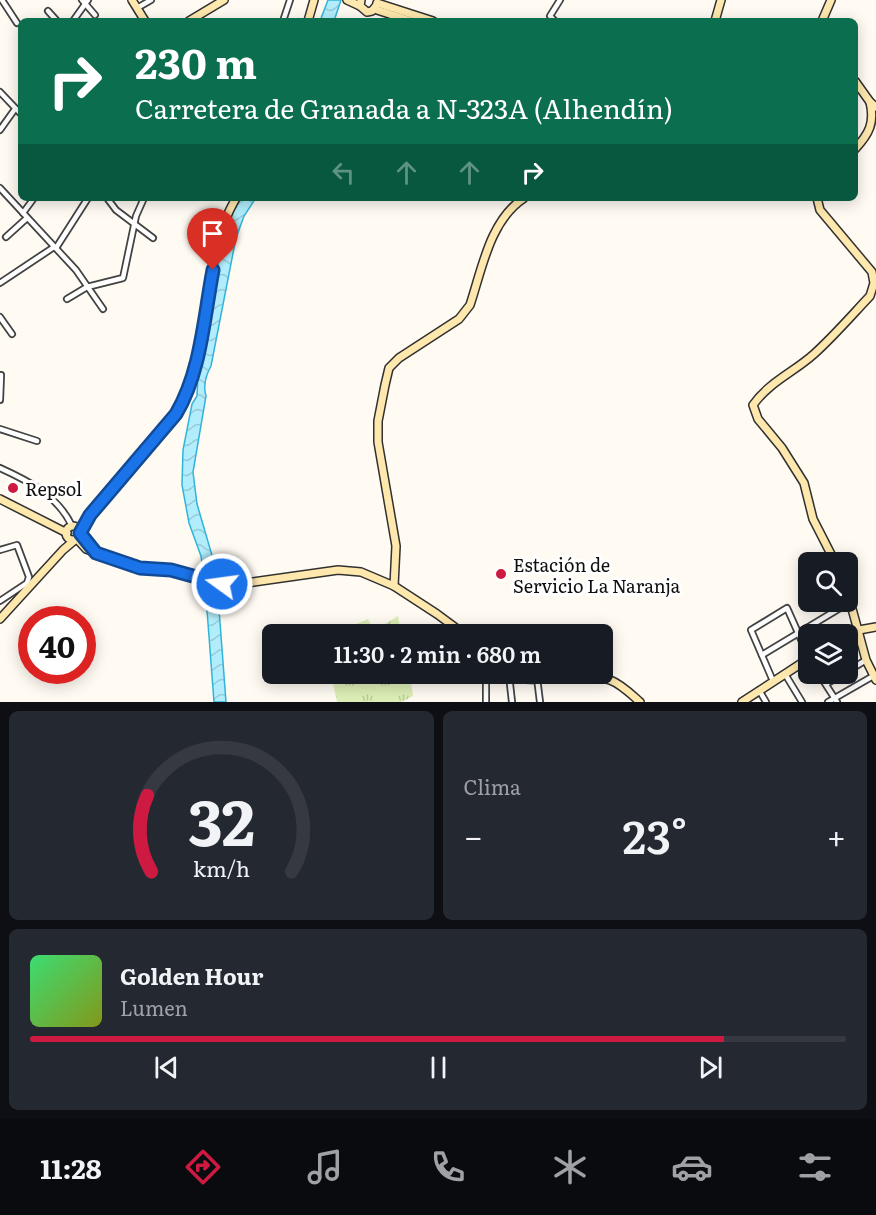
<!DOCTYPE html>
<html lang="es">
<head>
<meta charset="utf-8">
<style>
  body { margin:0; font-family:Literata,serif; background:#242831; color:#f1f3f6; height:100vh; display:flex; flex-direction:column; font-size:22px; white-space:nowrap }
  * { box-sizing:border-box; margin:0 }
  p { font-size:20px; color:#9ea1a6 }
  .icon { flex:none; width:33px; height:33px; fill:none; stroke:currentColor; stroke-width:2; stroke-linecap:round; stroke-linejoin:round }
  .map { position:relative; height:702px; overflow:hidden }
  .sheet { display:flex; flex-direction:column; gap:9px; padding:9px; background:#0d0f14; flex:1 }
  .sheet>* { flex:none }
  .guide { position:absolute; left:18px; top:18px; width:840px; height:183px; border-radius:9px; box-shadow:0 3px 15px #0003; background:#0b6e4f; color:#fff; overflow:hidden }
  .controls { position:absolute; left:798px; top:552px; display:grid; gap:12px }
  .controls a { display:grid; place-items:center; width:60px; height:60px; border-radius:9px; background:#171b24; box-shadow:0 3px 15px #0003; font-size:30px }
  .speed { position:absolute; left:18px; top:606px; display:flex; gap:12px; font-size:30px; font-weight:700; text-align:center }
  .speed>* { display:grid; place-content:center; width:78px; height:78px; border-radius:50%; background:#171b24; box-shadow:0 3px 15px #0003; line-height:1 }
  .speed .limit { border:9px solid #d22; background:#fff; color:#111 }
  .pin { position:absolute; display:grid; place-items:center; width:51px; height:51px; color:#fff; margin:-62px -26px; border-radius:50% 50% 50% 0; rotate:-45deg; box-shadow:0 0 6px #0007 }
  .pin .icon { rotate:45deg }
  .me { position:absolute; width:66px; margin:-33px; rotate:284deg; stroke-linejoin:round; filter:drop-shadow(0 0 4px #0008) }
  .turn { display:flex; align-items:center; gap:21px; height:126px; padding:0 18px; font-size:27px }
  .turn .icon { width:78px; height:78px; stroke-width:2.5 }
  .turn b { display:block; font-size:42px; line-height:51px }
  .lanes { display:flex; align-items:center; height:57px; padding:0 18px; background:#0003; justify-content:center; gap:30px; direction:ltr }
  .lanes .off { opacity:.35 }
  .big { font-size:45px; font-weight:600; line-height:1.1 }
  .sheet .tile { flex:1; display:flex; flex-direction:column; justify-content:center; gap:9px; min-width:0; padding:0 21px; border-radius:9px; background:#242831 }
  .sheet .dial { align-items:center; gap:0 }
  .dial svg { height:156px; overflow:visible; fill:none; stroke:#363941; stroke-width:7; stroke-linecap:round; text-anchor:middle }
  .dial text { fill:#f1f3f6; stroke:none }
  .song { display:flex; align-items:center; gap:18px }
  .cover { width:72px; height:72px; border-radius:9px; background:linear-gradient(135deg,hsl(140 70% 55%),hsl(70 70% 35%)) }
  .played { height:6px; border-radius:3px; background:linear-gradient(90deg,#ce1941 85%,#363941 85%) }
  .keys { display:flex; justify-content:space-around; direction:ltr }
  .heat { display:flex; justify-content:space-between; align-items:center; font-size:33px; direction:ltr }
  .sheet .tiles { flex:1; display:grid; gap:9px; grid-template-columns:1fr 1fr }
  .tile:last-child { grid-column:span 2 }
  .trip { position:absolute; left:262px; top:624px; width:351px; height:60px; border-radius:9px; background:#171b24; box-shadow:0 3px 15px #0003; font-weight:600; line-height:60px; text-align:center }
  .tabs { display:flex; height:96px; justify-content:space-around; align-items:center; background:#090b0e; color:#9ea1a6 }
  .tabs .icon { width:42px; height:42px }
  .tabs .active { color:#ce1941 }
  .tabs b { font-size:27px; color:#f1f3f6 }
  .map>svg:first-child { display:block }
  .grass { fill:url(#grass-tufts) }
  .water { fill:url(#water-waves); stroke:#31b4da; stroke-width:1.5 }
  .lines { fill:none; stroke-linecap:round; stroke-linejoin:round }
  .street-casing { stroke:#424242; stroke-width:8 }
  .secondary-casing { stroke:#313131; stroke-width:10 }
  .street { stroke:#fff; stroke-width:4.5 }
  .secondary { stroke:#ffe8ad; stroke-width:7 }
  .route-casing { stroke:#114b97; stroke-width:15 }
  .route { stroke:#1a73e8; stroke-width:10 }
  .poi-dot { fill:#ce1941; stroke:#fff; stroke-width:2 }
  .labels { text-anchor:middle; dominant-baseline:central; stroke-width:6; stroke-linejoin:round; paint-order:stroke }
  .poi-label { font-size:18px; fill:#0f0f0f; stroke:#fff; text-anchor:start }
</style>
</head>
<body>
<div class="map">
<svg width="876" height="702" viewBox="0 0 876 702">
  <defs>
    <pattern id="grass-tufts" width="24" height="20" patternUnits="userSpaceOnUse" patternTransform="scale(1.5)"><rect width="24" height="20" fill="#ddeeb7"/><path d="M3 7l-1-3M5 7V3M7 7l1-3M15 17l-1-3M17 17v-4M19 17l1-3" fill="none" stroke="#bccb9c"/></pattern>
    <pattern id="water-waves" width="16" height="10" patternUnits="userSpaceOnUse" patternTransform="scale(1.5)"><rect width="16" height="10" fill="#b1edfc"/><path d="M0 5q4-4 8 0t8 0" fill="none" stroke="#97cad7"/></pattern>
  </defs>
  <rect width="100%" height="100%" fill="#fffaf2"/>
  <g class="grass">
    <path d="M 398,616 L 401,634 L 351,634 L 349,627 L 368,619 L 374,631 Z"/>
    <path d="M 331,674 L 410,674 L 413,696 L 402,702 L 337,702 Z"/>
  </g>
  <g class="water">
    <path d="M 328,0 L 341,0 L 334,21 L 320,21 Z"/>
    <path d="M 241,198 L 256,198 L 244,216 L 236,238 L 211,366 C 206,375 203,386 206,396 L 193,472 L 197,504 L 216,569 L 226,702 L 214,702 L 205,584 L 201,556 L 189,523 L 182,485 L 183,450 L 192,404 L 197,396 L 198,372 L 222,245 L 230,217 Z"/>
  </g>
  <g class="lines">
    <g class="street-casing">
      <g id="street">
        <path d="M 2,0 L 17,23"/>
        <path d="M 82,0 L 95,15"/>
        <path d="M 137,8 L 151,0"/>
        <path d="M 48,11 L 57,21"/>
        <path d="M 73,21 L 88,0"/>
        <path d="M 283,21 L 290,0"/>
        <path d="M 555,21 L 550,16 L 560,0"/>
        <path d="M 0,92 L 21,114"/>
        <path d="M 0,130 L 15,109"/>
        <path d="M 0,188 L 76,270 L 103,309"/>
        <path d="M 107,198 L 116,210 L 153,238"/>
        <path d="M 23,213 L 34,198"/>
        <path d="M 6,237 L 27,218"/>
        <path d="M 56,248 L 88,198"/>
        <path d="M 0,283 L 54,247"/>
        <path d="M 67,299 L 87,287 L 123,278 L 136,216 L 144,198"/>
        <path d="M 0,317 L 12,334"/>
        <path d="M 0,400 L 1,375"/>
        <path d="M 0,429 L 37,441"/>
        <path d="M 0,468 C 29,481 58,496 72,526"/>
        <path d="M 0,550 L 17,545 L 29,577 L 27,583 L 0,601"/>
        <path d="M 762,655 L 850,602"/>
        <path d="M 848,671 L 866,660"/>
        <path d="M 785,674 L 802,702"/>
        <path d="M 819,674 L 837,702"/>
        <path d="M 509,675 L 512,702"/>
        <path d="M 537,678 L 540,702"/>
        <path d="M 773,681 L 751,630 L 787,608 L 808,655"/>
        <path d="M 826,684 L 843,674"/>
        <path d="M 759,690 L 766,702"/>
        <path d="M 486,702 L 486,674"/>
        <path d="M 828,702 L 875,675"/>
      </g>
    </g>
    <g class="secondary-casing">
      <g id="secondary">
        <path d="M 132,0 L 145,21"/>
        <path d="M 347,0 L 360,6"/>
        <path d="M 361,0 L 360,6 L 367,12 L 372,11 L 376,6"/>
        <path d="M 377,3 L 433,21"/>
        <path d="M 374,9 L 411,21"/>
        <path d="M 189,21 L 224,0"/>
        <path d="M 308,21 L 314,0"/>
        <path d="M 715,21 L 721,0"/>
        <path d="M 822,21 L 831,0"/>
        <path d="M 855,81 L 870,102 L 876,107"/>
        <path d="M 855,149 C 869,134 875,123 870,102"/>
        <path d="M 817,198 L 820,210 L 872,272 L 874,283 L 870,296 C 852,315 834,336 814,354 C 794,372 768,383 753,405 L 758,419 L 782,448 L 804,483 L 813,519 L 835,562"/>
        <path d="M 0,499 L 67,533"/>
        <circle cx="73" cy="533" r="7"/>
        <path d="M 80,532 L 90,515 L 176,414 C 214,349 198,263 236,198"/>
        <path d="M 80,533 L 95,551"/>
        <path d="M 77,539 L 86,549 L 140,568 L 171,570 L 220,583 L 239,584 L 338,570 L 361,572 L 394,586 L 437,614 L 464,634"/>
        <path d="M 394,586 L 396,546 L 378,442 L 378,421 L 385,385 L 389,368 L 399,358 L 459,319 L 470,305 C 482,269 490,220 524,198"/>
        <path d="M 848,594 L 866,660 L 876,680"/>
        <path d="M 0,619 L 63,550 L 76,539"/>
        <path d="M 848,636 L 859,630 L 876,627"/>
        <path d="M 506,674 C 538,688 577,668 610,680 C 621,684 631,694 640,702"/>
        <path d="M 742,702 L 808,659"/>
      </g>
    </g>
    <use href="#street" class="street"/>
    <use href="#secondary" class="secondary"/>
  </g>
  <g class="lines">
    <g class="route-casing">
      <path id="route" d="M 213,270 C 204,317 201,372 176,414 L 90,515 L 80,533 L 96,553 L 140,568 L 171,570 L 222,584"/>
    </g>
    <use href="#route" class="route"/>
  </g>
  <g class="poi-dot">
    <circle cx="13" cy="488" r="6"/>
    <circle cx="501" cy="574" r="6"/>
  </g>
  <g class="labels">
    <g class="poi-label">
      <text x="25" y="488">Repsol</text>
      <text x="513" y="564">Estación de<tspan x="513" dy="21">Servicio La Naranja</tspan></text>
    </g>
  </g>
</svg>
<div class="controls">
<a><svg class="icon" aria-label="search" viewBox="0 0 24 24"><circle cx="10" cy="10" r="6"/><path d="M15 15l6 6"/></svg></a>
<a><svg class="icon" aria-label="layers" viewBox="0 0 24 24"><path d="M12 4l9 5-9 5-9-5zM3 14l9 5 9-5"/></svg></a>
</div>
<div class="speed"><div class="limit">40</div></div>
<div class="pin" style="left:213px;top:270px;background:#d93025"><svg class="icon" aria-label="arrive" viewBox="0 0 24 24"><path d="M6 21V4h12l-3 4 3 4H6"/></svg></div>
<svg class="me" style="left:222px;top:584px" viewBox="-20 -20 40 40"><circle r="17" fill="#1a73e8" stroke="#fff" stroke-width="3"/><path d="M0-11L8 9 0 5-8 9z" fill="#fff"/></svg>
<div class="trip">11:30 · 2 min · 680 m</div>
<div class="guide">
<div class="turn"><svg class="icon" aria-label="right" viewBox="0 0 24 24"><path d="M7 20v-9h11M14 6l5 5-5 5"/></svg><div><b>230 m</b>Carretera de Granada a N-323A (Alhendín)</div></div>
<div class="lanes"><svg class="icon off" aria-label="left" viewBox="0 0 24 24"><path d="M17 20v-9H6M10 6l-5 5 5 5"/></svg><svg class="icon off" aria-label="ahead" viewBox="0 0 24 24"><path d="M12 20V5M6 11l6-6 6 6"/></svg><svg class="icon off" aria-label="ahead" viewBox="0 0 24 24"><path d="M12 20V5M6 11l6-6 6 6"/></svg><svg class="icon" aria-label="right" viewBox="0 0 24 24"><path d="M7 20v-9h11M14 6l5 5-5 5"/></svg></div>
</div>
</div>
<section class="sheet">
<div class="tiles">
<div class="tile dial"><svg viewBox="0 0 100 80">
<path d="M14 69A42 42 0 1 1 86 69"/>
<path d="M14 69A42 42 0 0 1 12 30" stroke="#ce1941"/>
<text x="50" y="56" font-size="32" font-weight="700">32</text>
<text x="50" y="72" font-size="11">km/h</text>
</svg></div>
<div class="tile"><p>Clima</p>
<div class="heat"><a>−</a><b class="big">23°</b><a>+</a></div>
</div>
<div class="tile">
<div class="song"><i class="cover"></i><div><b>Golden Hour</b><p>Lumen</p></div></div>
<div class="played"></div>
<div class="keys"><svg class="icon" aria-label="previous" viewBox="0 0 24 24"><path d="M18 5L8 12l10 7zM5 5v14"/></svg><svg class="icon" aria-label="pause" viewBox="0 0 24 24"><path d="M8 5v14M16 5v14"/></svg><svg class="icon" aria-label="next" viewBox="0 0 24 24"><path d="M6 5l10 7-10 7zM19 5v14"/></svg></div>
</div>
</div>
</section>
<nav class="tabs">
<b>11:28</b>
<svg class="icon active" aria-label="directions" viewBox="0 0 24 24"><path d="M12 3l9 9-9 9-9-9zM9 14v-3h6M13 9l2 2-2 2"/></svg>
<svg class="icon" aria-label="music" viewBox="0 0 24 24"><path d="M9 18V5l10-2v13"/><circle cx="6" cy="18" r="3"/><circle cx="16" cy="16" r="3"/></svg>
<svg class="icon" aria-label="phone" viewBox="0 0 24 24"><path d="M5 4h4l2 5-3 2q2 4 5 5l2-3 5 2v4C11 20 4 13 5 4z"/></svg>
<svg class="icon" aria-label="climate" viewBox="0 0 24 24"><path d="M12 3v18M4 7l16 10M4 17L20 7"/></svg>
<svg class="icon" aria-label="car" viewBox="0 0 24 24"><path d="M5 17H2v-5l4-1 3-4h7l3 4 3 1v5h-3M9 17h6M6 11h13"/><circle cx="7" cy="17" r="2"/><circle cx="17" cy="17" r="2"/></svg>
<svg class="icon" aria-label="filters" viewBox="0 0 24 24"><path d="M4 7h16M4 17h16"/><circle cx="9" cy="7" r="2"/><circle cx="15" cy="17" r="2"/></svg>
</nav>
</body>
</html>
